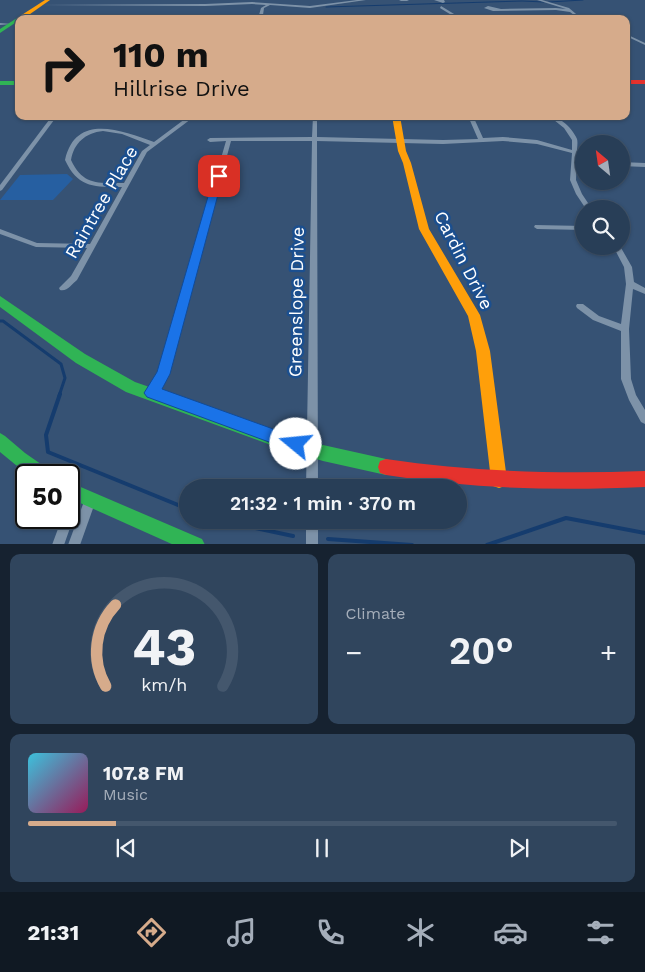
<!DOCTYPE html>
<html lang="en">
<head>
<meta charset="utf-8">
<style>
  body { margin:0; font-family:"Work Sans",sans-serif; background:#30455d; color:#f1f3f6; height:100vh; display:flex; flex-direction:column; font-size:19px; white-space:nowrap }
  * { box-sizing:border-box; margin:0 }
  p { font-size:16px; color:#a5aeba }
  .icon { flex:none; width:28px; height:28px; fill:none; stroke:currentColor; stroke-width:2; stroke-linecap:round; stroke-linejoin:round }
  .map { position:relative; height:544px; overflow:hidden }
  .details { display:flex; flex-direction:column; gap:10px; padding:10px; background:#162230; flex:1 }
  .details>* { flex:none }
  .guide { position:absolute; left:15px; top:15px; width:615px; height:105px; border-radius:10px; box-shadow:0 1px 4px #0004,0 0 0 1px #44576d; background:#d6ab8b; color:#111; overflow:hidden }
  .needle { width:32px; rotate:331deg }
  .buttons { position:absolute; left:575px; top:135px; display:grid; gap:10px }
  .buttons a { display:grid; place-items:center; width:55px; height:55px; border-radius:50%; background:#283e57; box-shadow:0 1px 4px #0004,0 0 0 1px #44576d; font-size:25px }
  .speed { position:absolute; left:15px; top:464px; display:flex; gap:10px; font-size:25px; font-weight:700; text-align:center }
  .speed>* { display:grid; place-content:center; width:65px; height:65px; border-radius:50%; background:#283e57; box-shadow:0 1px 4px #0004,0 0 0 1px #44576d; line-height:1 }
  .speed .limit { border:2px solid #111; border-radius:8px; background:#fff; color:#111 }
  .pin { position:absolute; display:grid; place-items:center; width:42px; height:42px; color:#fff; margin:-21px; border-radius:10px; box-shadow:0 2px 8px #0006 }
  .me { position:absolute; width:55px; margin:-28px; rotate:287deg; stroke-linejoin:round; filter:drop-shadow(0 0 4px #0008) }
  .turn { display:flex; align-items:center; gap:18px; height:105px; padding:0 15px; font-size:22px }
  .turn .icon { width:65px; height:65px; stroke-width:2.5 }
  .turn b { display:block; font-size:35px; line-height:42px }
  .big { font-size:38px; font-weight:600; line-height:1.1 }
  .details .widget { flex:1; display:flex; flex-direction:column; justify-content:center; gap:8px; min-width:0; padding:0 18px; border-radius:10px; background:#30455d }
  .details .dial { align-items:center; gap:0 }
  .dial svg { height:130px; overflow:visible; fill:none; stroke:#44576d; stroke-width:7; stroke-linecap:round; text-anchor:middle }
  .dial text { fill:#f1f3f6; stroke:none }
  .song { display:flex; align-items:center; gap:15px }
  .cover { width:60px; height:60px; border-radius:8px; background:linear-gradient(135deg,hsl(190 70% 55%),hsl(330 70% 35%)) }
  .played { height:5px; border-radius:2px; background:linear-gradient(90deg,#d6ab8b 15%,#44576d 15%) }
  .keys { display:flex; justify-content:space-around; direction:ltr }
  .heat { display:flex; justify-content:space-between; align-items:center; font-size:28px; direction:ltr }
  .details .tiles { flex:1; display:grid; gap:10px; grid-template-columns:1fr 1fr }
  .widget:last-child { grid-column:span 2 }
  .trip { position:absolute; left:179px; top:479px; width:288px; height:50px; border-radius:25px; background:#283e57; box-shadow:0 1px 4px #0004,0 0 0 1px #44576d; font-weight:600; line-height:50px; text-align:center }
  .tab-bar { display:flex; height:80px; justify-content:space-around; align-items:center; background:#101923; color:#a5aeba }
  .tab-bar .icon { width:35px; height:35px }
  .tab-bar .current { color:#d6ab8b }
  .tab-bar b { font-size:22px; color:#f1f3f6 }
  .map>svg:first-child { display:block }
  .green { fill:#265fa1 }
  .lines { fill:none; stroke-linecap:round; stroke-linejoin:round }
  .stream-far2 { stroke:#153c6e; stroke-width:1 }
  .stream-far1 { stroke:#153c6e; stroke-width:3 }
  .stream { stroke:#153c6e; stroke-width:4 }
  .street { fill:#7d92a8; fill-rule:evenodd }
  .fast { fill:#30b455; fill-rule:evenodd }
  .slow { fill:#ff9f0a; fill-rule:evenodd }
  .jam { fill:#e5322d; fill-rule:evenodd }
  .route { fill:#1a73e8; stroke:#114b97 }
  .labels { text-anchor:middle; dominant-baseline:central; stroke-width:5; stroke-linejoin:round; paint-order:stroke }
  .street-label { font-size:18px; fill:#fff; stroke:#1b4f8f }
</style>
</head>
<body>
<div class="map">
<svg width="645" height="545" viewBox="0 0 645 545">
  <rect width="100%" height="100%" fill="#365274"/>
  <path class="green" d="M 67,174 L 73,179 L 53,200 L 0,200 L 20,175 Z"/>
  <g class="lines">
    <g class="stream-far2">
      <path d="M 549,2 L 583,0"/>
      <path d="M 326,7 L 522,1 L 544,2"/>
    </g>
    <path class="stream-far1" d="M 0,321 L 3,321 L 61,364 L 65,378 L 59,396"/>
    <g class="stream">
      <path d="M 60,394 L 46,435 L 48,452 L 188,509"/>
      <path d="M 217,520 L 293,536"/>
      <path d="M 328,539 L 412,545"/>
      <path d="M 487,545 L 566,518 L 645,533"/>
    </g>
    <g class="street">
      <path d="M 357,0 L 366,0 L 310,8 L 270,5 L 264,8 L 263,15 L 261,16 L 259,15 L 261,8 L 266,5 L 252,4 L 205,6 L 39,5 L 205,4 L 252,2 L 310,6 Z"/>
      <path d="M 401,0 L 407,0 L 409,1 L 399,1 Z"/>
      <path d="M 434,0 L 444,0 L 445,2 L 443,3 Z"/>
      <path d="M 537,0 L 542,0 L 569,8 L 582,19 L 579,19 L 570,12 L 556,10 L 493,11 L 484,8 L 488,6 L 501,9 L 556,8 L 566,9 Z"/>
      <path d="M 441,6 L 459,17 L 457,18 L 388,17 L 388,19 L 384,19 L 387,15 L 453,16 L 440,8 Z"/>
      <path d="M 300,16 L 349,16 L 351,17 L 349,18 L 299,18 Z"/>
      <path d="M 0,23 L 12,24 L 0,25 Z"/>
      <path d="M 626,34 L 645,43 L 645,45 L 626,36 Z"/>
      <path d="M 52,116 L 57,116 L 2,190 L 0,191 L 0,185 Z"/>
      <path d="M 189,116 L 195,116 L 147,152 L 77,280 C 72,284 67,292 60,290 L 59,288 L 71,276 L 87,248 L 36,247 L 0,234 L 0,229 L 37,243 L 90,244 L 122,187 C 94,187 78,188 65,160 C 76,112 122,131 154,142 ZM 103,131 L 122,134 L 150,145 L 142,151 L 124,183 C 99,183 83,186 71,160 C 74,143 85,133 103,131 Z"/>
      <path d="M 313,116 L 317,116 L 317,137 L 443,140 L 478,139 L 468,116 L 473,116 L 483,138 L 503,137 L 537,140 L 572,150 L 572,140 L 564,128 L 549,116 C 560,116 573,129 577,139 C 578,142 577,148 577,151 L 584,153 L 584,157 L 577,155 L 576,180 L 582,194 L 592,209 L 586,209 L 576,194 L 570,180 L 572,153 L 537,144 L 503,141 L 443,144 L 317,141 L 318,488 L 306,488 L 312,141 L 231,141 L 168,374 L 155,396 L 152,397 L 149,396 L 147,393 L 159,373 L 226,141 L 210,142 L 207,140 L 210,138 L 312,137 Z"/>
      <path d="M 621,162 L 645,163 L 645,167 L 621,166 Z"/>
      <path d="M 535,225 L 584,226 L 584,230 L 537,229 L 534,227 Z"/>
      <path d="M 613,246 L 620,246 L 632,267 L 634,282 L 645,288 L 645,294 L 633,289 L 629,329 L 631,379 L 636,395 L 645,410 L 645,424 L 641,422 L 629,400 L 621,379 L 621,331 L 593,320 L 577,308 L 576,306 L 577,304 L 583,304 L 599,316 L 621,324 L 626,284 L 624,267 Z"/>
      <path d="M 76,488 L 80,490 L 82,494 L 64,545 L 52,545 L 62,518 L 69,518 L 69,499 L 72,490 Z"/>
      <path d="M 90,494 L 94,496 L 96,500 L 80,545 L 68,545 L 86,496 Z"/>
      <rect x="306" y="520" width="12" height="25"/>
    </g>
    <g class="fast">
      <path d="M 17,18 L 21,19 L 0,33 L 0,29 Z"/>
      <rect x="0" y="81" width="19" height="4"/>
      <path d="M 0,296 L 85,354 L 135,382 L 279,432 L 323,445 L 386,459 L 392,461 L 394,467 L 392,473 L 386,475 L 323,461 L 279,448 L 126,392 L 76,363 L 0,307 Z"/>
      <path d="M 0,433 L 5,436 L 25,453 L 48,469 L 50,475 L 28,475 L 0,452 Z"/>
      <path d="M 69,482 L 202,539 L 205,545 L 174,545 L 69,498 Z"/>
    </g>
    <g class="slow">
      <path d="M 45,0 L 50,0 L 23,19 L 17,20 L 17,18 Z"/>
      <path d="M 392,116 L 400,116 L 406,151 L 411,163 L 429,229 L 480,315 L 490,351 L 507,480 L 505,486 L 499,488 L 493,486 L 491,480 L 476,351 L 468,316 L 419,229 L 403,163 L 398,151 Z"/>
    </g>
    <g class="jam">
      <rect x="626" y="80" width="19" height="4"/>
      <path d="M 386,459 C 472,472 558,474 645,471 L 645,487 C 558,491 472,489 386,475 L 380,473 L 378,467 L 380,461 Z"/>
    </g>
  </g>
  <path class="route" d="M 219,173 L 223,176 L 170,374 L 162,389 L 301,439 L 303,444 L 301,450 L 296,452 L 147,397 L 144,393 L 157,372 L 214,176 Z"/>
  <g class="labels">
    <g class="street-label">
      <text transform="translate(101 202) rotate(-60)">Raintree Place</text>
      <text transform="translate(464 260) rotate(63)">Cardin Drive</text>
      <text transform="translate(296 302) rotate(-89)">Greenslope Drive</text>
    </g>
  </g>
</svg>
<div class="buttons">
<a><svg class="needle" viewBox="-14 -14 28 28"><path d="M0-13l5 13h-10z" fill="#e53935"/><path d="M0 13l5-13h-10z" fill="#a5aeba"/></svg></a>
<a><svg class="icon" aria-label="search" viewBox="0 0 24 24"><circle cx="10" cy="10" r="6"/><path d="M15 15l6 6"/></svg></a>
</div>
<div class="speed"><div class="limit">50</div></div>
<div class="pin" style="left:219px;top:176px;background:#d93025"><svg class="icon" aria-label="arrive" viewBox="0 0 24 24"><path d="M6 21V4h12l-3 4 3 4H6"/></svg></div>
<svg class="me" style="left:296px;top:444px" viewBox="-20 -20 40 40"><circle r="19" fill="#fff"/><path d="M0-13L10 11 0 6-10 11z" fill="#1a73e8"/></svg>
<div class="trip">21:32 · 1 min · 370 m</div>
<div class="guide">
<div class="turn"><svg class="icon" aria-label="right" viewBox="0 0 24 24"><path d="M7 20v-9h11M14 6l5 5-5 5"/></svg><div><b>110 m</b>Hillrise Drive</div></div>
</div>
</div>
<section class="details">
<div class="tiles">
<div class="widget dial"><svg viewBox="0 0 100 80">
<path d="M14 69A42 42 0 1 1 86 69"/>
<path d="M14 69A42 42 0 0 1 20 19" stroke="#d6ab8b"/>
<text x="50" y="56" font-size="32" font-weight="700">43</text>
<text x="50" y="72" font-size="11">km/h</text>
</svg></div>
<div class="widget"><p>Climate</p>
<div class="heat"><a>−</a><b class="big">20°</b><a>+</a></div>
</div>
<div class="widget">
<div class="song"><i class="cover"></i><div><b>107.8 FM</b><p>Music</p></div></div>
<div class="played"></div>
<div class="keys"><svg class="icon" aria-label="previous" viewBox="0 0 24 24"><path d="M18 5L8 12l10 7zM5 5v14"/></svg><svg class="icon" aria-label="pause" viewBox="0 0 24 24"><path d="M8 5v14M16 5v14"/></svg><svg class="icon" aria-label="next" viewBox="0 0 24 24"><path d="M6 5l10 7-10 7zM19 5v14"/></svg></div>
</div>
</div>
</section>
<nav class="tab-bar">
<b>21:31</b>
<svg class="icon current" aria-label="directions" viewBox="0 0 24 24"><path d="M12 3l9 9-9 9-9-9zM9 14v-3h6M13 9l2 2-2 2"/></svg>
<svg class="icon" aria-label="music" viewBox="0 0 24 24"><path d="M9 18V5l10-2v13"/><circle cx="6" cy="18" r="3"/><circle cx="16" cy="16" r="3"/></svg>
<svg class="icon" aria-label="phone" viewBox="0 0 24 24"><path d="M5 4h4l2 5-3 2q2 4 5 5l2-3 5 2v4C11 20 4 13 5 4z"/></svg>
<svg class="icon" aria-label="climate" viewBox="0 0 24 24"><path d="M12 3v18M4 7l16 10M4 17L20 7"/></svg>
<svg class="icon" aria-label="car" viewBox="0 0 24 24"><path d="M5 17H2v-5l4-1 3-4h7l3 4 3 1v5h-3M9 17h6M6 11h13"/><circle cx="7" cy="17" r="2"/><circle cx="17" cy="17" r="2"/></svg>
<svg class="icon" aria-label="filters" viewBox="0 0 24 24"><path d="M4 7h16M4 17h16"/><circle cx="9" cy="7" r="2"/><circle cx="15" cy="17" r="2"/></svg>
</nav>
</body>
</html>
